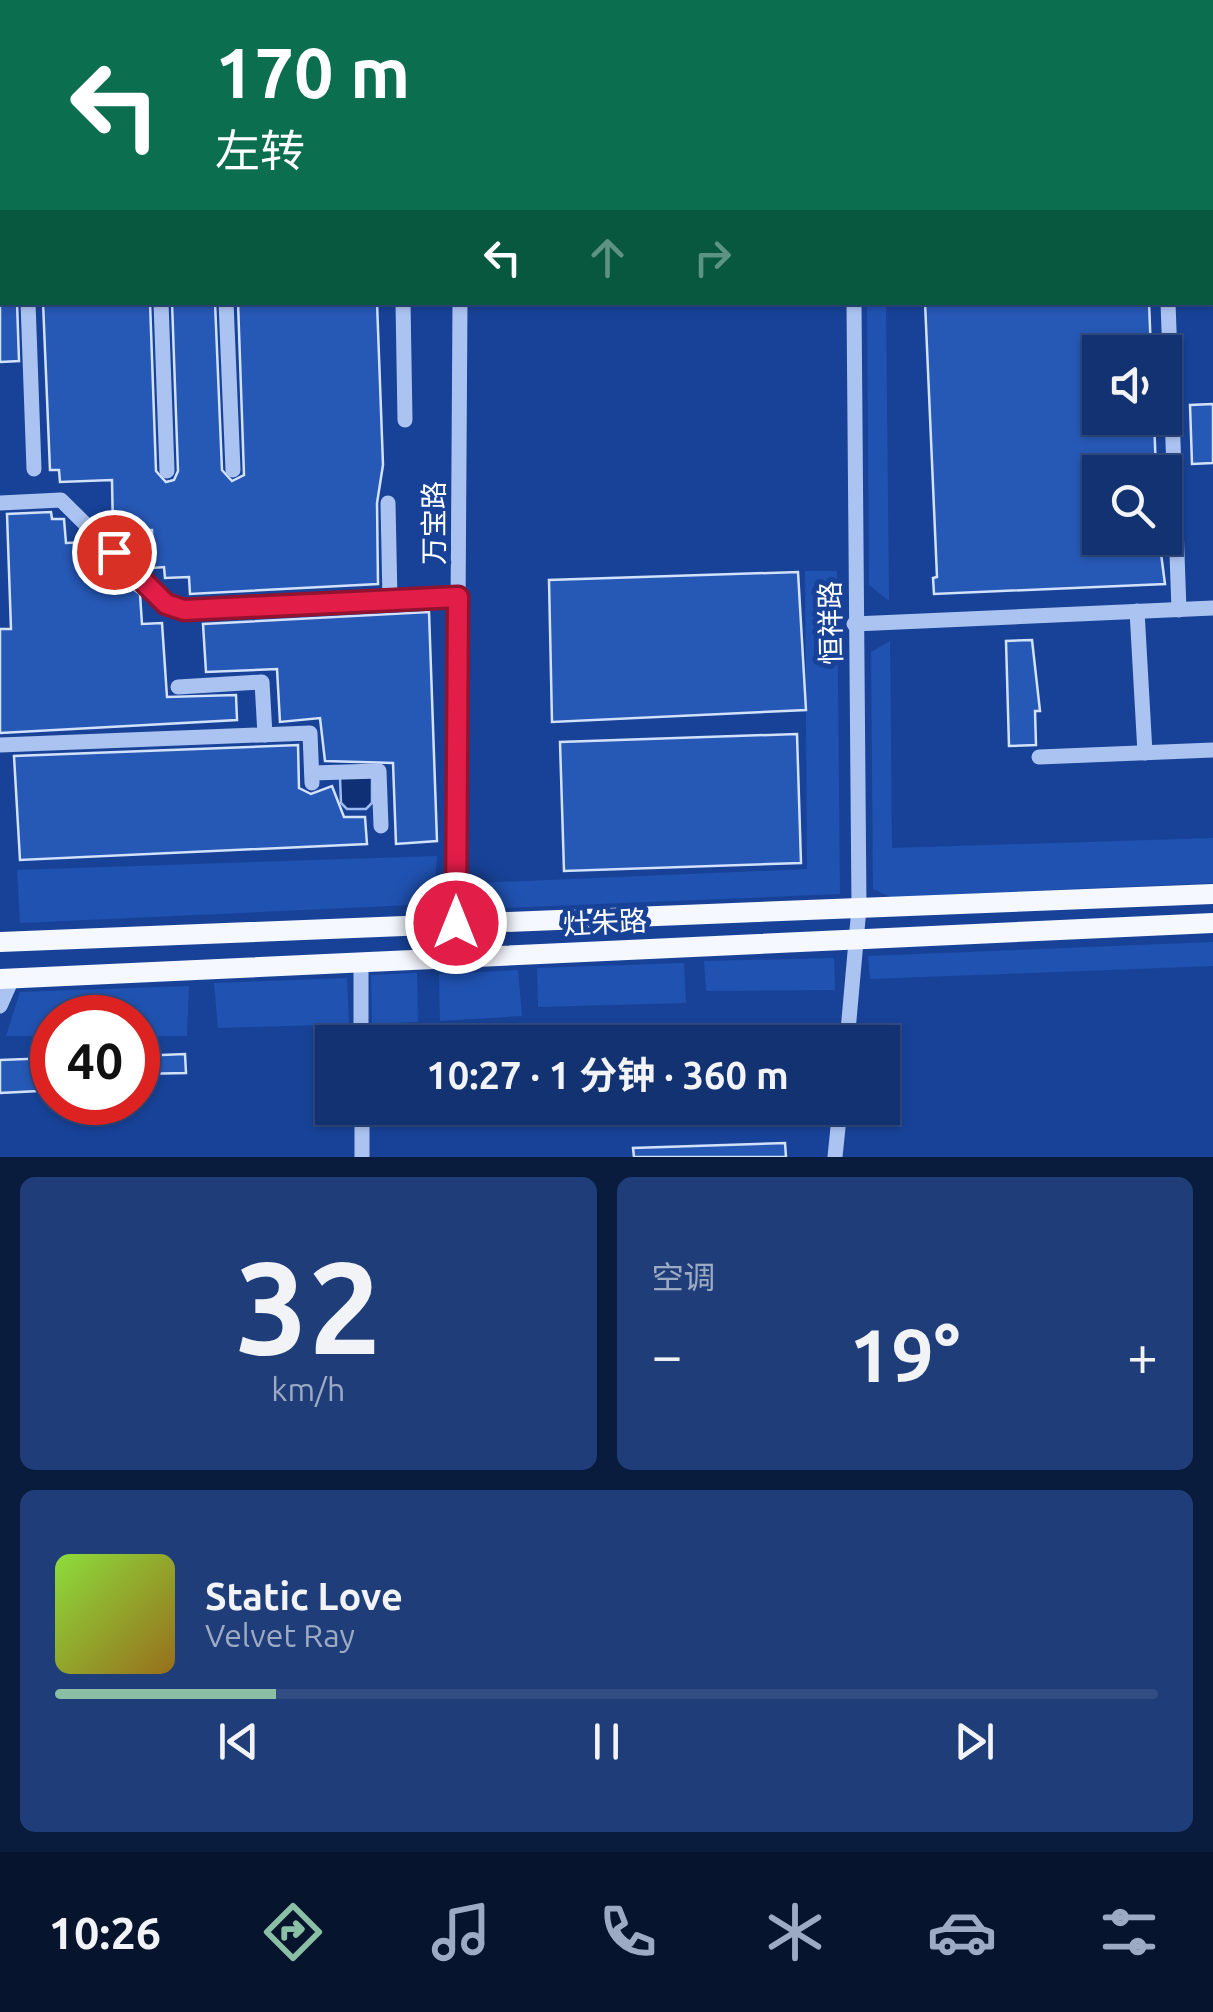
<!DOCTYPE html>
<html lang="zh">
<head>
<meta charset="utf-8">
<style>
  body { margin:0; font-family:Ubuntu,"Noto Sans SC",sans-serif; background:#1f3e79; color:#f1f3f6; height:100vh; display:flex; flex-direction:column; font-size:38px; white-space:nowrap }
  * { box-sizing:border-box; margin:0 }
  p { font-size:32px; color:#9caac3 }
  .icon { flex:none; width:55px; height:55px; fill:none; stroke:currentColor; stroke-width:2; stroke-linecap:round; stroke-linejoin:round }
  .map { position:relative; height:1157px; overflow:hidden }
  .panel { display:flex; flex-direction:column; gap:20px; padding:20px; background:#0a1c3e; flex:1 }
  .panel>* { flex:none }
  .hud { position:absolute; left:0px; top:0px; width:1215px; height:305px; box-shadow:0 2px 8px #0004,0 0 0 2px #314d84; background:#0b6e4f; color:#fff; overflow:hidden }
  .fabs { position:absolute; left:1082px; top:335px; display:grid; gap:20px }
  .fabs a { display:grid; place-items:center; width:100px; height:100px; border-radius:0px; background:#123271; box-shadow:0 2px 8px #0004,0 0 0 2px #314d84; font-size:50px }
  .speed { position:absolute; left:30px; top:995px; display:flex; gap:20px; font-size:50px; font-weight:700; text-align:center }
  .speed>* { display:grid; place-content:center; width:130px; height:130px; border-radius:50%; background:#123271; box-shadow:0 2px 8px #0004,0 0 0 2px #314d84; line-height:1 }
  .speed .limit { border:15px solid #d22; background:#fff; color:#111 }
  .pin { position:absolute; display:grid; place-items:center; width:85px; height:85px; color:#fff; margin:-42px; border:5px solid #fff; border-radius:50%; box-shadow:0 2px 10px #0007 }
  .me { position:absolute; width:110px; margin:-55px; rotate:0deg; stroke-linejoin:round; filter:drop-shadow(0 0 8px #0008) }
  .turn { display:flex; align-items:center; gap:35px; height:210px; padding:0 50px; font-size:45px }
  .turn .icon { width:130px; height:130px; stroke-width:2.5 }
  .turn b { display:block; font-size:70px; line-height:85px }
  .lanes { display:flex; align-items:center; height:95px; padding:0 50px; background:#0003; justify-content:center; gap:50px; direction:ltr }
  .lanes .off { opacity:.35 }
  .big { font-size:75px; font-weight:700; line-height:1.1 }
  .panel .tile { flex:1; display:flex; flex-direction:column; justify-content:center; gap:15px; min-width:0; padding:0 35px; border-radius:15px; background:#1f3e79 }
  .panel .dial { align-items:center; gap:0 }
  .dial b { font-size:130px; line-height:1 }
  .song { display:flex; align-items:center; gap:30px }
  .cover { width:120px; height:120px; border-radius:15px; background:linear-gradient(135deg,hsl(90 70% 55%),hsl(40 70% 35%)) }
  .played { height:10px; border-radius:5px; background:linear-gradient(90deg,#8abfa5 20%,#314d84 20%) }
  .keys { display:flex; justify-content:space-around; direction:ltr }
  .heat { display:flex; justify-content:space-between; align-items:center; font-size:55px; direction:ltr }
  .panel .tiles { flex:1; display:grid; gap:20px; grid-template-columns:1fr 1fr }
  .tile:last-child { grid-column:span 2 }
  .trip { position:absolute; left:315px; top:1025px; width:585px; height:100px; border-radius:0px; background:#123271; box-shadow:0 2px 8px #0004,0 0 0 2px #314d84; font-weight:700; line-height:100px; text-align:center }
  .dock { display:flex; height:160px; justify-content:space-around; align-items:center; background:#07142d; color:#9caac3 }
  .dock .icon { width:70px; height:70px }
  .dock .current { color:#8abfa5 }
  .dock b { font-size:45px; color:#f1f3f6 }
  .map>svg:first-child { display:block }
  .green { fill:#2052b1 }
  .water { fill:#0f3074; stroke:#9dbcf3; stroke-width:2.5 }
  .building { fill:#2658b5; stroke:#d2e1fc; stroke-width:2.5 }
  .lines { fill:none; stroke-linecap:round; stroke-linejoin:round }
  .minor { stroke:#abc3f1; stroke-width:15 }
  .major { stroke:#f5f8ff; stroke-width:20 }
  .route-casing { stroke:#92132f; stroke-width:25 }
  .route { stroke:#e11d48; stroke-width:18 }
  .labels { text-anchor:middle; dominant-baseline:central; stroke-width:10; stroke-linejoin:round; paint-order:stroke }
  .street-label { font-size:28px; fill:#fff; stroke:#184297 }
</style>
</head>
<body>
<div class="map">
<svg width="1213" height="1157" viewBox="0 0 1213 1157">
  <rect width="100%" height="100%" fill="#184297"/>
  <g class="green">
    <path d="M 867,303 L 886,303 L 889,601 L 869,585 Z"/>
    <path d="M 805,571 L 837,571 L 840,894 L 476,909 L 477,883 L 807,869 Z"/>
    <path d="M 890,641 L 892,848 L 1213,838 L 1213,883 L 891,897 L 873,889 L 871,652 Z"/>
    <path d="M 437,856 L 433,904 L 20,923 L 17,870 Z"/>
    <path d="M 1213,942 L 1213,966 L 870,979 L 868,956 Z"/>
    <path d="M 834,958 L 835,990 L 706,991 L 704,961 Z"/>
    <path d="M 684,963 L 686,1003 L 538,1007 L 537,968 Z"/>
    <path d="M 518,970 L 522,1016 L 440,1021 L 439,974 Z"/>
    <path d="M 417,973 L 418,1022 L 372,1024 L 371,975 Z"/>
    <path d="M 347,978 L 349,1024 L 218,1028 L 214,983 Z"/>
    <path d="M 189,986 L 187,1036 L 138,1036 L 138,1018 L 52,1018 L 52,1036 L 6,1036 L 20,992 Z"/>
  </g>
  <path class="water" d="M 372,776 L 372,803 L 366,809 L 347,809 L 341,803 L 340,777 Z"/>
  <g class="building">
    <path d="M 0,302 L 17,302 L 19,361 L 0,362 Z"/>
    <path d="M 43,302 L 150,302 L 156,471 L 166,482 L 174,480 L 178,471 L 172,302 L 215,302 L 222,470 L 232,481 L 244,475 L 238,302 L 377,302 L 383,465 L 377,503 L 378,584 L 190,594 L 189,577 L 165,578 L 164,567 L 153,568 L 152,530 L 113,531 L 112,480 L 60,482 L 59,470 L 50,470 Z"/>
    <path d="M 925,302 L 1149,302 L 1151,352 L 1100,352 L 1100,418 L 1154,418 L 1156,472 L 1100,472 L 1100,538 L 1159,538 L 1165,584 L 934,594 L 933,578 L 937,577 Z"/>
    <path d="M 1213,404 L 1213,463 L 1192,464 L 1190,405 Z"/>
    <path d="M 51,512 L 52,519 L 64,519 L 66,543 L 87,542 L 87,560 L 98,559 L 99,574 L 119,573 L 120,580 L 140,594 L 142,624 L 162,623 L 167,697 L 236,695 L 237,720 L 0,733 L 0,629 L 11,629 L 7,514 Z"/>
    <path d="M 798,572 L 806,710 L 552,722 L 549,580 Z"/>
    <path d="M 429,612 L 437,841 L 396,844 L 393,763 L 325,761 L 320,718 L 280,722 L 277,669 L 206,672 L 203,624 Z"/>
    <path d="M 1032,640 L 1040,711 L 1035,711 L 1036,745 L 1009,746 L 1006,641 Z"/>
    <path d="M 797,734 L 801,863 L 564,871 L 560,742 Z"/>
    <path d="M 298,745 L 299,788 L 311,794 L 332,786 L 344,817 L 365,817 L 367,844 L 20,860 L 14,756 Z"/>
    <path d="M 185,1054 L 186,1073 L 138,1074 L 138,1056 Z"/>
    <path d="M 52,1058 L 52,1078 L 37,1078 L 38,1091 L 0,1093 L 0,1060 Z"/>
    <path d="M 785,1143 L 786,1157 L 634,1157 L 633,1148 Z"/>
  </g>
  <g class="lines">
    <g class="minor">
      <path d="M 79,0 L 79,2"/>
      <path d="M 381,0 L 381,2"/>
      <path d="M 853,0 L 853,2"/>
      <path d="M 461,2 L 461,0"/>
      <path d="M 1212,84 L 1213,84"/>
      <path d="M 1212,110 L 1213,110"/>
      <path d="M 0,137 L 2,137"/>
      <path d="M 0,259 L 2,259"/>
      <path d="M 28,302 L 34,469"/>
      <path d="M 161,302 L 167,471"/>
      <path d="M 226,302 L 233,470"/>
      <path d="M 403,302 L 405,420"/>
      <path d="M 1168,302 L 1179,610"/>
      <path d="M 0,503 L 61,500 L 166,604 L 185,610 L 458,597"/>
      <path d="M 388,503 L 390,600"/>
      <path d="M 1137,611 L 1145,753"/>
      <path d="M 854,624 L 1213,608"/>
      <path d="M 178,687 L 262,682 L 265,735"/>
      <path d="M 0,745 L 310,733 L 312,783"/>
      <path d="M 1039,757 L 1213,750"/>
      <path d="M 312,773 L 379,771 L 381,826"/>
      <path d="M 456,923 L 460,302"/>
      <path d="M 361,962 L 361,1042"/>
      <path d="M 0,1006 L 12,979"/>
      <path d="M 847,1042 L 859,908 L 854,302"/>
      <path d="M 362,1108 L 362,1157"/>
      <path d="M 835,1157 L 840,1108"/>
    </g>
    <g class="major">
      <path d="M 0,942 L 1213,894"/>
      <path d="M 0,979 L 1213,923"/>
    </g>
  </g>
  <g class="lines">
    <g class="route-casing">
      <path id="route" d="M 114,552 L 166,604 L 184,610 L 458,597 L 456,923"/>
    </g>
    <use href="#route" class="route"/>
  </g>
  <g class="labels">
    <g class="street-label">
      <text transform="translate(433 523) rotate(-90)">万宝路</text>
      <text transform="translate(830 623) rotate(-91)">恒祥路</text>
      <text transform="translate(605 922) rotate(-3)">灶朱路</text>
    </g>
  </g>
</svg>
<div class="fabs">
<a><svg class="icon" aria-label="sound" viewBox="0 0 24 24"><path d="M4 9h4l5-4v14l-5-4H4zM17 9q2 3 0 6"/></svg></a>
<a><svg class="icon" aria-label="search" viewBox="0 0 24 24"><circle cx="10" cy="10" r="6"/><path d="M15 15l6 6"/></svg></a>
</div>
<div class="speed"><div class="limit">40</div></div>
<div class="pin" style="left:114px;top:552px;background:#d93025"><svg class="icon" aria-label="arrive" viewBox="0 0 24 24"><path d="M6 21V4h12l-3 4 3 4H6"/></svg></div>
<svg class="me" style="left:456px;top:923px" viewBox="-20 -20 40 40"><circle r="17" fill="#e11d48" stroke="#fff" stroke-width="3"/><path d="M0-11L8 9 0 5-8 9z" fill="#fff"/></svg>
<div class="trip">10:27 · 1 分钟 · 360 m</div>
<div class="hud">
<div class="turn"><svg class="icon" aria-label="left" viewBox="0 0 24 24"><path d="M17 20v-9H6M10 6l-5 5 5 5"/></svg><div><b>170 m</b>左转</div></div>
<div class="lanes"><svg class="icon" aria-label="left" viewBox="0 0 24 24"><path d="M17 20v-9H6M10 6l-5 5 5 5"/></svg><svg class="icon off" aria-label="ahead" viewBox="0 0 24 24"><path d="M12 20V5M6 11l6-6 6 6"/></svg><svg class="icon off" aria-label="right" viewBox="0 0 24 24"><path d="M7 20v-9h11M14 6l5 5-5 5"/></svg></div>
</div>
</div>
<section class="panel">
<div class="tiles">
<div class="tile dial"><b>32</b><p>km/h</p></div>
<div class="tile"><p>空调</p>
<div class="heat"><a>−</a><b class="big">19°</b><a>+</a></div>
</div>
<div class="tile">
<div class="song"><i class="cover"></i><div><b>Static Love</b><p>Velvet Ray</p></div></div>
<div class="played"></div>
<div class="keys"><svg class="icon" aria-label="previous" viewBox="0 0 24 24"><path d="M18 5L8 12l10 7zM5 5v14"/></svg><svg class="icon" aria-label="pause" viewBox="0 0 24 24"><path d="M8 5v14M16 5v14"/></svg><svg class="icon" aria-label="next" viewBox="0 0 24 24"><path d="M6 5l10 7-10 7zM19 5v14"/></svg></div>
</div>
</div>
</section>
<nav class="dock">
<b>10:26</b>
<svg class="icon current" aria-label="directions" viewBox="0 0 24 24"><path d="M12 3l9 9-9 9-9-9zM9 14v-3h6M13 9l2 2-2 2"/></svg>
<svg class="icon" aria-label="music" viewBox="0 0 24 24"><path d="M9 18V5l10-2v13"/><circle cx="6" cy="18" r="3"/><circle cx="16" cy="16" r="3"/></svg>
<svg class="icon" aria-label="phone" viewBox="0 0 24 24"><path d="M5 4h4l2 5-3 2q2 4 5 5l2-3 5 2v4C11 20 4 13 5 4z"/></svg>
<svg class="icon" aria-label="climate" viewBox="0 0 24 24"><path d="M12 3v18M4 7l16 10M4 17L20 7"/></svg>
<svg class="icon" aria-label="car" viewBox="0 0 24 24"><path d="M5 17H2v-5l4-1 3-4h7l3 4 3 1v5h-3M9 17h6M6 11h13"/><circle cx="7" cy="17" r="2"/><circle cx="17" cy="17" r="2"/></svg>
<svg class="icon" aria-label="filters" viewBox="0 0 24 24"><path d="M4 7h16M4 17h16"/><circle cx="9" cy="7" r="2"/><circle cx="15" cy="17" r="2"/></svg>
</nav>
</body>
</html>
